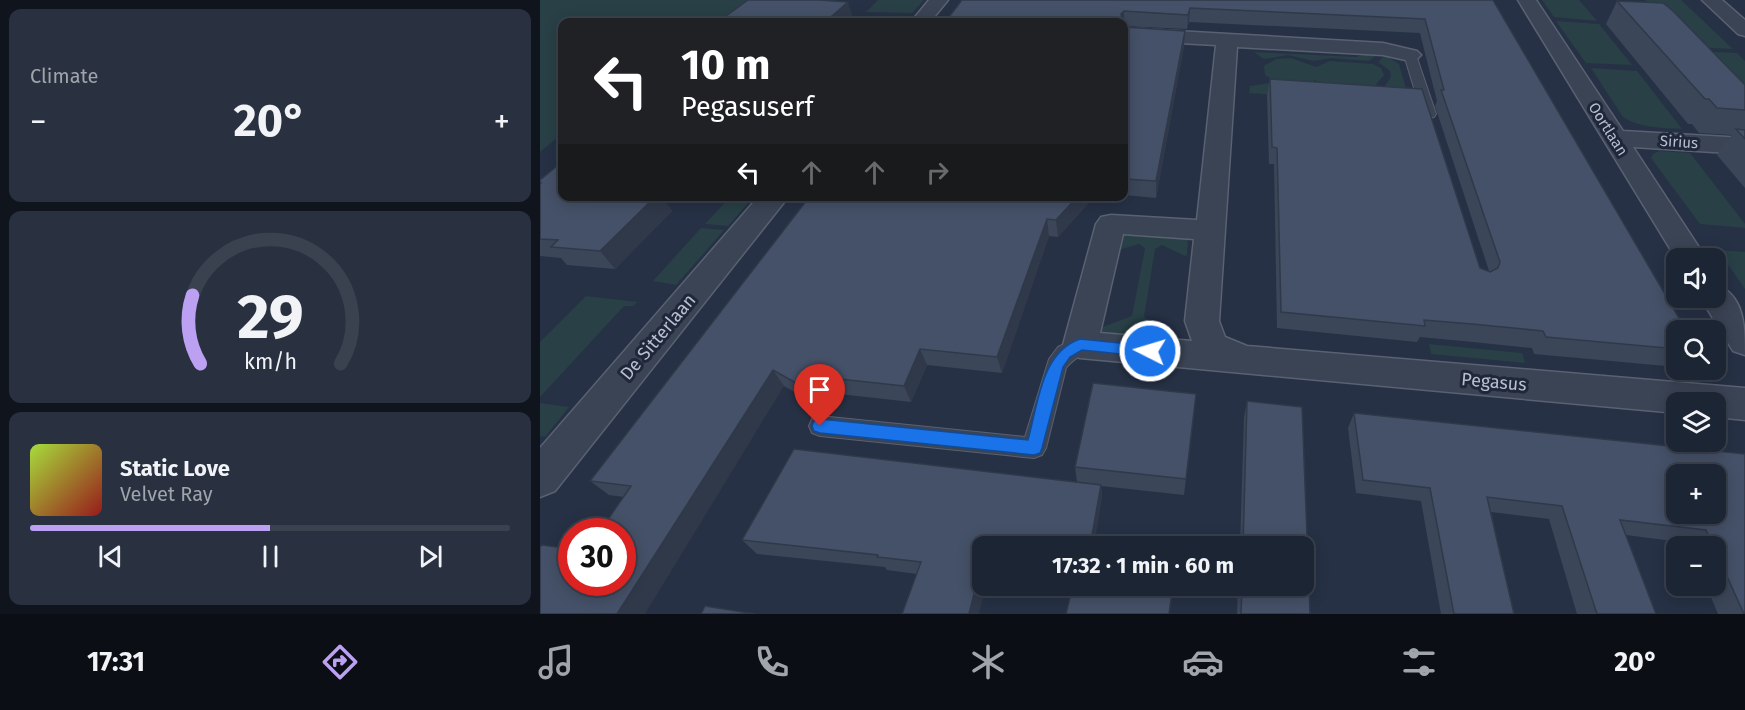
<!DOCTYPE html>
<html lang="en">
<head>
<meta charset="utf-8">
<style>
  body { margin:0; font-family:"Fira Sans",sans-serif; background:#293140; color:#f1f3f6; height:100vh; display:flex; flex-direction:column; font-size:22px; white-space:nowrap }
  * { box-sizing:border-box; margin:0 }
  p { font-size:20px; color:#a0a5ac }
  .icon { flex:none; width:33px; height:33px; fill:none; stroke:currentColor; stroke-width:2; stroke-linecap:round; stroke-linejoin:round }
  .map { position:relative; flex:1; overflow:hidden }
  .drawer { display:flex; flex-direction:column; gap:9px; padding:9px; background:#0f141d; width:540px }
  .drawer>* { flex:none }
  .top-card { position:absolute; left:18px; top:18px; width:570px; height:183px; border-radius:12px; box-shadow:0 3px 15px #0003,0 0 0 2px #3a424f; background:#202124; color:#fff; overflow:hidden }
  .controls { position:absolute; left:1126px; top:248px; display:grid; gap:12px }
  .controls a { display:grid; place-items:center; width:60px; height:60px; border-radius:12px; background:#1c2534; box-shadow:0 3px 15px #0003,0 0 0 2px #3a424f; font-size:30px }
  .speed { position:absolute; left:18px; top:518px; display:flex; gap:12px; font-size:30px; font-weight:700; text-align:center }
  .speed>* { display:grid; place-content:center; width:78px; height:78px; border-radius:50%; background:#1c2534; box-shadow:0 3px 15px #0003,0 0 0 2px #3a424f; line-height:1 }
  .speed .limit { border:9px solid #d22; background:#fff; color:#111 }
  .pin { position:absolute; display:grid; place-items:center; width:51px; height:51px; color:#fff; margin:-62px -26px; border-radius:50% 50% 50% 0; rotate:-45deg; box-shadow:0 0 6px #0007 }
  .pin .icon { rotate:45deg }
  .me { position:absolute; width:66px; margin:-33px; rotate:275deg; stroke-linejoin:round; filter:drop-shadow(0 0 4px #0008) }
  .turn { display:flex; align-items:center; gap:21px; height:126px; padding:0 24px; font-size:27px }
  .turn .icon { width:78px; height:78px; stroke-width:2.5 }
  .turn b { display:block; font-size:42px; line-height:51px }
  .lanes { display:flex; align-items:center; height:57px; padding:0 24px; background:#0003; justify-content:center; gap:30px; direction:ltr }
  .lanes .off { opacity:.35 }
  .big { font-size:45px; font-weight:700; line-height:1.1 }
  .drawer .widget { flex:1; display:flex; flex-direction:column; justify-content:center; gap:9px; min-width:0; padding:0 21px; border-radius:12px; background:#293140 }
  .drawer .dial { align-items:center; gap:0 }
  .dial svg { height:156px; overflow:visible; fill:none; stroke:#3a424f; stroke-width:7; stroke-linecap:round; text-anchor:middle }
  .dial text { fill:#f1f3f6; stroke:none }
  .song { display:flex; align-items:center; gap:18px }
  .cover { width:72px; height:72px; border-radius:9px; background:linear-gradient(135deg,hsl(80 70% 55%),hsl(0 70% 35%)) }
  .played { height:6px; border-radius:3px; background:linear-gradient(90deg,#bca0f2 50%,#3a424f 50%) }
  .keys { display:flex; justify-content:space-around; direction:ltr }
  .heat { display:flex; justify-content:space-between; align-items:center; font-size:33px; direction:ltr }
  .trip { position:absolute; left:432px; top:536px; width:342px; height:60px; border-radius:12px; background:#1c2534; box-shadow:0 3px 15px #0003,0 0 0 2px #3a424f; font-weight:700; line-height:60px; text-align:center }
  .tab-bar { display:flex; height:96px; justify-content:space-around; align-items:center; background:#0b0f15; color:#a0a5ac }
  .tab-bar .icon { width:42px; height:42px }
  .tab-bar .active { color:#bca0f2 }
  .tab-bar b { font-size:27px; color:#f1f3f6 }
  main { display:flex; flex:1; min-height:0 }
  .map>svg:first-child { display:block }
  .green { fill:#284046 }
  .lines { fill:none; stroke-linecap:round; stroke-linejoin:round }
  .lane-casing { stroke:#596172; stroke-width:2 }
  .street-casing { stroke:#596172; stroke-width:3 }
  .lane { fill:#3b4455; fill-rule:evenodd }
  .street { fill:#3b4455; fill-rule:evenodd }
  .wall { fill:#3b4659 }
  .shaded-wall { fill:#303949 }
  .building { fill:#455168; stroke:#303949; stroke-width:1.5; fill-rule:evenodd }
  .route { fill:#1a73e8; stroke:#114b97; stroke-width:1.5 }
  .labels { text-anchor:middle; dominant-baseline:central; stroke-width:6; stroke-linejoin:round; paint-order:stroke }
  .far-street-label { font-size:15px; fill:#b9bfce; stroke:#1f283a }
  .street-label { font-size:18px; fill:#b9bfce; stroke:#1f283a }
</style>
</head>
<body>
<main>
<section class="drawer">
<div class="widget"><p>Climate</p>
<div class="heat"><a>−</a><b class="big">20°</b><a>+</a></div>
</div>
<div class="widget dial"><svg viewBox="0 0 100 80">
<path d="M14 69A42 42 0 1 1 86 69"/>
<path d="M14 69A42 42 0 0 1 10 34" stroke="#bca0f2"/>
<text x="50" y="56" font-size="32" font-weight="700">29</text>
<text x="50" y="72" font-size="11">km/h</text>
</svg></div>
<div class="widget">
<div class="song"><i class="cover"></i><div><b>Static Love</b><p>Velvet Ray</p></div></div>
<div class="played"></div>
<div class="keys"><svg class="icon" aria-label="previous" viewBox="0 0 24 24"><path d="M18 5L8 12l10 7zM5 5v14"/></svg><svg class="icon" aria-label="pause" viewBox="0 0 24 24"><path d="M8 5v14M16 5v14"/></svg><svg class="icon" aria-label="next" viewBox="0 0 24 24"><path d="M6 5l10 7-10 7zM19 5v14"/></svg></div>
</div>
</section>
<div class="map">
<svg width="1205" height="614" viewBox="0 0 1205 614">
  <rect width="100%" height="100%" fill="#263145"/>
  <g class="green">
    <path d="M 0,0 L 234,0 L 205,22 L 22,22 L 22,134 L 0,152 Z"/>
    <path d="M 338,0 L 384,0 L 372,13 L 326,12 Z"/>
    <path d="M 1002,0 L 1039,0 L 1057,21 L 1014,17 Z"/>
    <path d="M 1105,0 L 1141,0 L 1193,49 L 1150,47 Z"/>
    <path d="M 1016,21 L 1059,24 L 1092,65 L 1046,63 Z"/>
    <path d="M 1155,51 L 1197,53 L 1205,61 L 1205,97 Z"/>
    <path d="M 714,52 L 816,57 L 827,53 L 838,54 L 829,61 L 790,58 L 774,61 L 748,55 L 724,59 Z"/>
    <path d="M 845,55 L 859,64 L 869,99 L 761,97 L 709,93 L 710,86 L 730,83 L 844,87 L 851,77 L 850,71 L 838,62 Z"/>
    <path d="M 751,58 L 776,67 L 790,61 L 833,64 L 841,68 L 844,75 L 834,87 L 778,84 L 776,80 C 763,86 736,83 725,75 L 724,66 L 736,59 Z"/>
    <path d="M 1051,68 L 1097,71 L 1142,129 C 1123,128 1100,128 1083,117 Z"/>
    <path d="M 1119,151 L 1150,153 L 1205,224 L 1205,228 L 1160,224 L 1111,158 L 1113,154 Z"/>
    <path d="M 191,196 L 213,197 L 188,226 L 165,224 Z"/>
    <path d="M 161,228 L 184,230 L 136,285 L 113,281 Z"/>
    <path d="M 576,233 L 648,237 L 647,255 L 645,256 L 622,245 L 615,249 L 604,317 L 638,340 L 553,336 L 552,331 L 592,316 L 605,248 L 599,244 L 575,251 Z"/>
    <path d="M 1178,250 L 1205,252 L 1205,289 Z"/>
    <path d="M 46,296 L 97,302 L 93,306 L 84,306 L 0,397 L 0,342 Z"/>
    <path d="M 889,344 L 982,353 L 985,363 L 891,354 Z"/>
    <path d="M 0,403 L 29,407 L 5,437 L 0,436 Z"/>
  </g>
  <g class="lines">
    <g class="lane-casing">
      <g id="lane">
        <path d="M 870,51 L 876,55 L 896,114 L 894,117 L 889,118 L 882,114 L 864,55 Z"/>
        <path d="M 540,337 L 547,339 L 550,345 C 545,355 533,358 526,368 L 506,448 L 502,455 L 494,458 L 280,436 L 272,433 L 269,426 L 272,419 L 280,416 L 485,437 L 509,359 L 518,347 Z"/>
      </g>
    </g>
    <g class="street-casing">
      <g id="street">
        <path d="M 389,0 L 408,0 L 390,22 L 371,22 Z"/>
        <path d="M 978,0 L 996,0 L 1083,131 L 1205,138 L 1205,154 L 1093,147 L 1166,258 L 1137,258 L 1137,260 Z"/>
        <path d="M 1162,0 L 1182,0 L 1205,20 L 1205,36 L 1198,34 Z"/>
        <path d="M 584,28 L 843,43 L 877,51 L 881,55 L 877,59 L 870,61 L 843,55 L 697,47 L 679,321 L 685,337 L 707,346 L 1205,388 L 1205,420 L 1176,417 L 1176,402 L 1137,402 L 1137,413 L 540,358 L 528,354 L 523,345 L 556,224 L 561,217 L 571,215 L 657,220 L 676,45 L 584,40 ZM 583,234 L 654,239 L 645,321 L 652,341 L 560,333 Z"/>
        <path d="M 219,196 L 249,196 L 15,491 L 0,497 L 0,448 Z"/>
        <path d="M 1176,285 C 1205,295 1205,328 1205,355 L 1193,351 L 1160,297 L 1176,297 Z"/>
      </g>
    </g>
    <use href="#lane" class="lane"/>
    <use href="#street" class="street"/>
  </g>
  <g class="wall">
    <path d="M 422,0 L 953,0 L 1137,330 L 1137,367 L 994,354 L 992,348 L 923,341 L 880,337 L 877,342 L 737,328 L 734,164 L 729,164 L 727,95 L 730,79 L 940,268 L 949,271 L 895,106 L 897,101 L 880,33 L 649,22 L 647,29 L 584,26 Z"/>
    <path d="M 1077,1 L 1205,85 L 1205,188 L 1177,155 L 1192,135 L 1159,133 L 1152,124 L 1148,124 L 1066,24 Z"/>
    <path d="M 584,27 L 644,46 L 616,198 L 584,195 Z"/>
    <path d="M 0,180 L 126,203 L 132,211 L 75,269 L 27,265 L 21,258 L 0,256 Z"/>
    <path d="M 270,196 L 555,196 L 518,237 L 509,236 L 462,373 L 387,365 L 371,402 L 290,393 L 282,408 L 244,386 L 32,582 L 84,497 L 69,495 L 50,481 Z"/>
    <path d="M 656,394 L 644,495 L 561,486 L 562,499 L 442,546 L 442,585 L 377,574 L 347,570 L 345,567 L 217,554 L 202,540 L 537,482 L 535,467 Z"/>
    <path d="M 707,401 L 762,407 L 770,614 L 697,614 L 698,585 L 764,585 L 764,546 L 700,546 L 704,417 Z"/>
    <path d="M 814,413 L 1205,454 L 1205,614 L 1178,614 L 1166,585 L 1176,585 L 1176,546 L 1149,546 L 1148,543 L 1086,535 L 1116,614 L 1037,614 L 1009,519 L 951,512 L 974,614 L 901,614 L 881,501 L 816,493 L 808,428 Z"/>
    <path d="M 462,585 L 633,585 L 531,593 Z"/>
  </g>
  <g class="shaded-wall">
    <path d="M 308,2 L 313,18 L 308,22 L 285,22 Z"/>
    <path d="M 650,8 L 649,22 L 647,29 L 648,15 Z"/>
    <path d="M 584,11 L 584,26 L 584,22 L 582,22 L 581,14 Z"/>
    <path d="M 645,31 L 644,46 L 616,198 L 616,181 Z"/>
    <path d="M 110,196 L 132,196 L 126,203 L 132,211 L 75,269 L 60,251 Z"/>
    <path d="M 538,196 L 555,196 L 518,237 L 516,220 Z"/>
    <path d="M 507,219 L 509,236 L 462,373 L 457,357 Z"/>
    <path d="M 380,349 L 387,365 L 371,402 L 364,386 Z"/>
    <path d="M 233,370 L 244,386 L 105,614 L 77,614 Z"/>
    <path d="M 281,377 L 290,393 L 282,408 L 272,392 Z"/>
    <path d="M 561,485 L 562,499 L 554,546 L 550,546 Z"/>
    <path d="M 440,570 L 442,575 L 442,585 L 446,585 L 439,614 L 429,614 Z"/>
  </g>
  <g class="building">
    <path d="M 208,0 L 280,0 L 308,2 L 285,22 L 178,22 Z"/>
    <path d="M 422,0 L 953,0 L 1146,330 L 1137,330 L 1137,349 L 1006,337 L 1003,331 L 932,324 L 884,320 L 885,326 L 741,312 L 737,148 L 732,147 L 730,79 L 882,89 L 940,268 L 950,272 L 958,268 L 960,262 L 901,90 L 904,90 L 885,19 L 650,8 L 648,15 L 584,11 L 581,14 L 583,22 L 405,22 Z"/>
    <path d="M 1077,1 L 1123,3 L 1133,11 L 1205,85 L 1205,110 L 1177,108 L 1169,99 L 1165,99 Z"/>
    <path d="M 584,27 L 645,31 L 616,181 L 584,179 Z"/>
    <path d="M 1196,129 L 1205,130 L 1205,139 Z"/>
    <path d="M 22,162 L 22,196 L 116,196 L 60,251 L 11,247 L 18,240 L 0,239 L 0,184 L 1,183 L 0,183 L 0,180 Z"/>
    <path d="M 270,196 L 538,196 L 516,220 L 507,219 L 457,357 L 380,349 L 364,386 L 281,377 L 272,392 L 233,370 L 77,614 L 0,614 L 0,547 L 2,545 L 32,549 L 32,582 L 82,582 L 82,531 L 60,531 L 91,486 L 50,481 Z"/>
    <path d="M 553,383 L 656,394 L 646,479 L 535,467 Z"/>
    <path d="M 707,401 L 762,407 L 770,614 L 701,614 L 702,585 L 764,585 L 764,546 L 703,546 Z"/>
    <path d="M 814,413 L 1205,454 L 1205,614 L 1204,614 L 1176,552 L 1176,546 L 1173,546 L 1166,530 L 1080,520 L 1116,614 L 1057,614 L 1022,506 L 947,497 L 974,614 L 914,614 L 890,488 L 823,480 ZM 1137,474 L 1176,474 L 1176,513 L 1137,513 Z"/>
    <path d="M 254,449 L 561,485 L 550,546 L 442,546 L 442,571 L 440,570 L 429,614 L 362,614 L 381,562 L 337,557 L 338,555 L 202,540 Z"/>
    <path d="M 533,585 L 633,585 L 629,614 L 526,614 Z"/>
    <path d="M 165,606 L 215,614 L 161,614 Z"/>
  </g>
  <path class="route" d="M 540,339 L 610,346 L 615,347 L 618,351 L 615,355 L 610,357 L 542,350 L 530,357 L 523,367 L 502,448 L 500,453 L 494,455 L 280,433 L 274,431 L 272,426 L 274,421 L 280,419 L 488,440 C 498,405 501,352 540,339 Z"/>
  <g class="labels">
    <g class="far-street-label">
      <text transform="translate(1068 129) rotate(58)">Oortlaan</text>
      <text transform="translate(1139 142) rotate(4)">Sirius</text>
    </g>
    <g class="street-label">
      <text transform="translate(118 337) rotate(-50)">De Sitterlaan</text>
      <text transform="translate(954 382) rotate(5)">Pegasus</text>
    </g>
  </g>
</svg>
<div class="controls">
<a><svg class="icon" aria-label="sound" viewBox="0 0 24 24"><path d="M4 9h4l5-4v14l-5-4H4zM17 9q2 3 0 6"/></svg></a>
<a><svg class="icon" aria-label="search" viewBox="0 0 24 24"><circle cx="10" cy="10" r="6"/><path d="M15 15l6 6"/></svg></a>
<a><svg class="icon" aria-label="layers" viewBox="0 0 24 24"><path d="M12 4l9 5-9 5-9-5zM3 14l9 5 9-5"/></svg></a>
<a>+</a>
<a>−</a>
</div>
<div class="speed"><div class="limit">30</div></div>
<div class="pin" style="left:280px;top:426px;background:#d93025"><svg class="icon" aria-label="arrive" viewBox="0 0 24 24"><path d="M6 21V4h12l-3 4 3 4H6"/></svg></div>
<svg class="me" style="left:610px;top:351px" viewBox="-20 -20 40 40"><circle r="17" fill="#1a73e8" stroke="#fff" stroke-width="3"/><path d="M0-11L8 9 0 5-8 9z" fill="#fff"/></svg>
<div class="trip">17:32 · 1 min · 60 m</div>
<div class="top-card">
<div class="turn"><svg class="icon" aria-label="left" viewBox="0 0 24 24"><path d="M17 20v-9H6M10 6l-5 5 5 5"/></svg><div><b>10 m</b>Pegasuserf</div></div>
<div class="lanes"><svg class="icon" aria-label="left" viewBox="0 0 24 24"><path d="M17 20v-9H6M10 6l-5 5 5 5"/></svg><svg class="icon off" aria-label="ahead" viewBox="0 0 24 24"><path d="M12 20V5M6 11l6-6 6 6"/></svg><svg class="icon off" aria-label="ahead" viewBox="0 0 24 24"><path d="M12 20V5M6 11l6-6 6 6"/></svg><svg class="icon off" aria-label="right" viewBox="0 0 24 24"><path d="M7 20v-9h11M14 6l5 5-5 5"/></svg></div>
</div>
</div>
</main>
<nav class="tab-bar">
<b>17:31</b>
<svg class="icon active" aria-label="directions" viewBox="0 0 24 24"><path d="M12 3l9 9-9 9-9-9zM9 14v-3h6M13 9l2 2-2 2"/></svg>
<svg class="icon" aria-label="music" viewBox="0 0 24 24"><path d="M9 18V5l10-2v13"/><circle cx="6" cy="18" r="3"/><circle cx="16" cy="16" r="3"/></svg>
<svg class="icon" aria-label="phone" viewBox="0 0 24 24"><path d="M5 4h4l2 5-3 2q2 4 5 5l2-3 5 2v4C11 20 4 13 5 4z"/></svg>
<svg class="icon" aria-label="climate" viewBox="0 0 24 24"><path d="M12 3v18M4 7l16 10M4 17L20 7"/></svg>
<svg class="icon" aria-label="car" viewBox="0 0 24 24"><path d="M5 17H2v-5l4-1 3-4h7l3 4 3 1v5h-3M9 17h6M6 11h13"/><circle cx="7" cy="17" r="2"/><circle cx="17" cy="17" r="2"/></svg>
<svg class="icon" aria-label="filters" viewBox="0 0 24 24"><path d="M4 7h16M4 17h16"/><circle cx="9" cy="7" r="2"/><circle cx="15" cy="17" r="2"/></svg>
<b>20°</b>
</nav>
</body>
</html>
